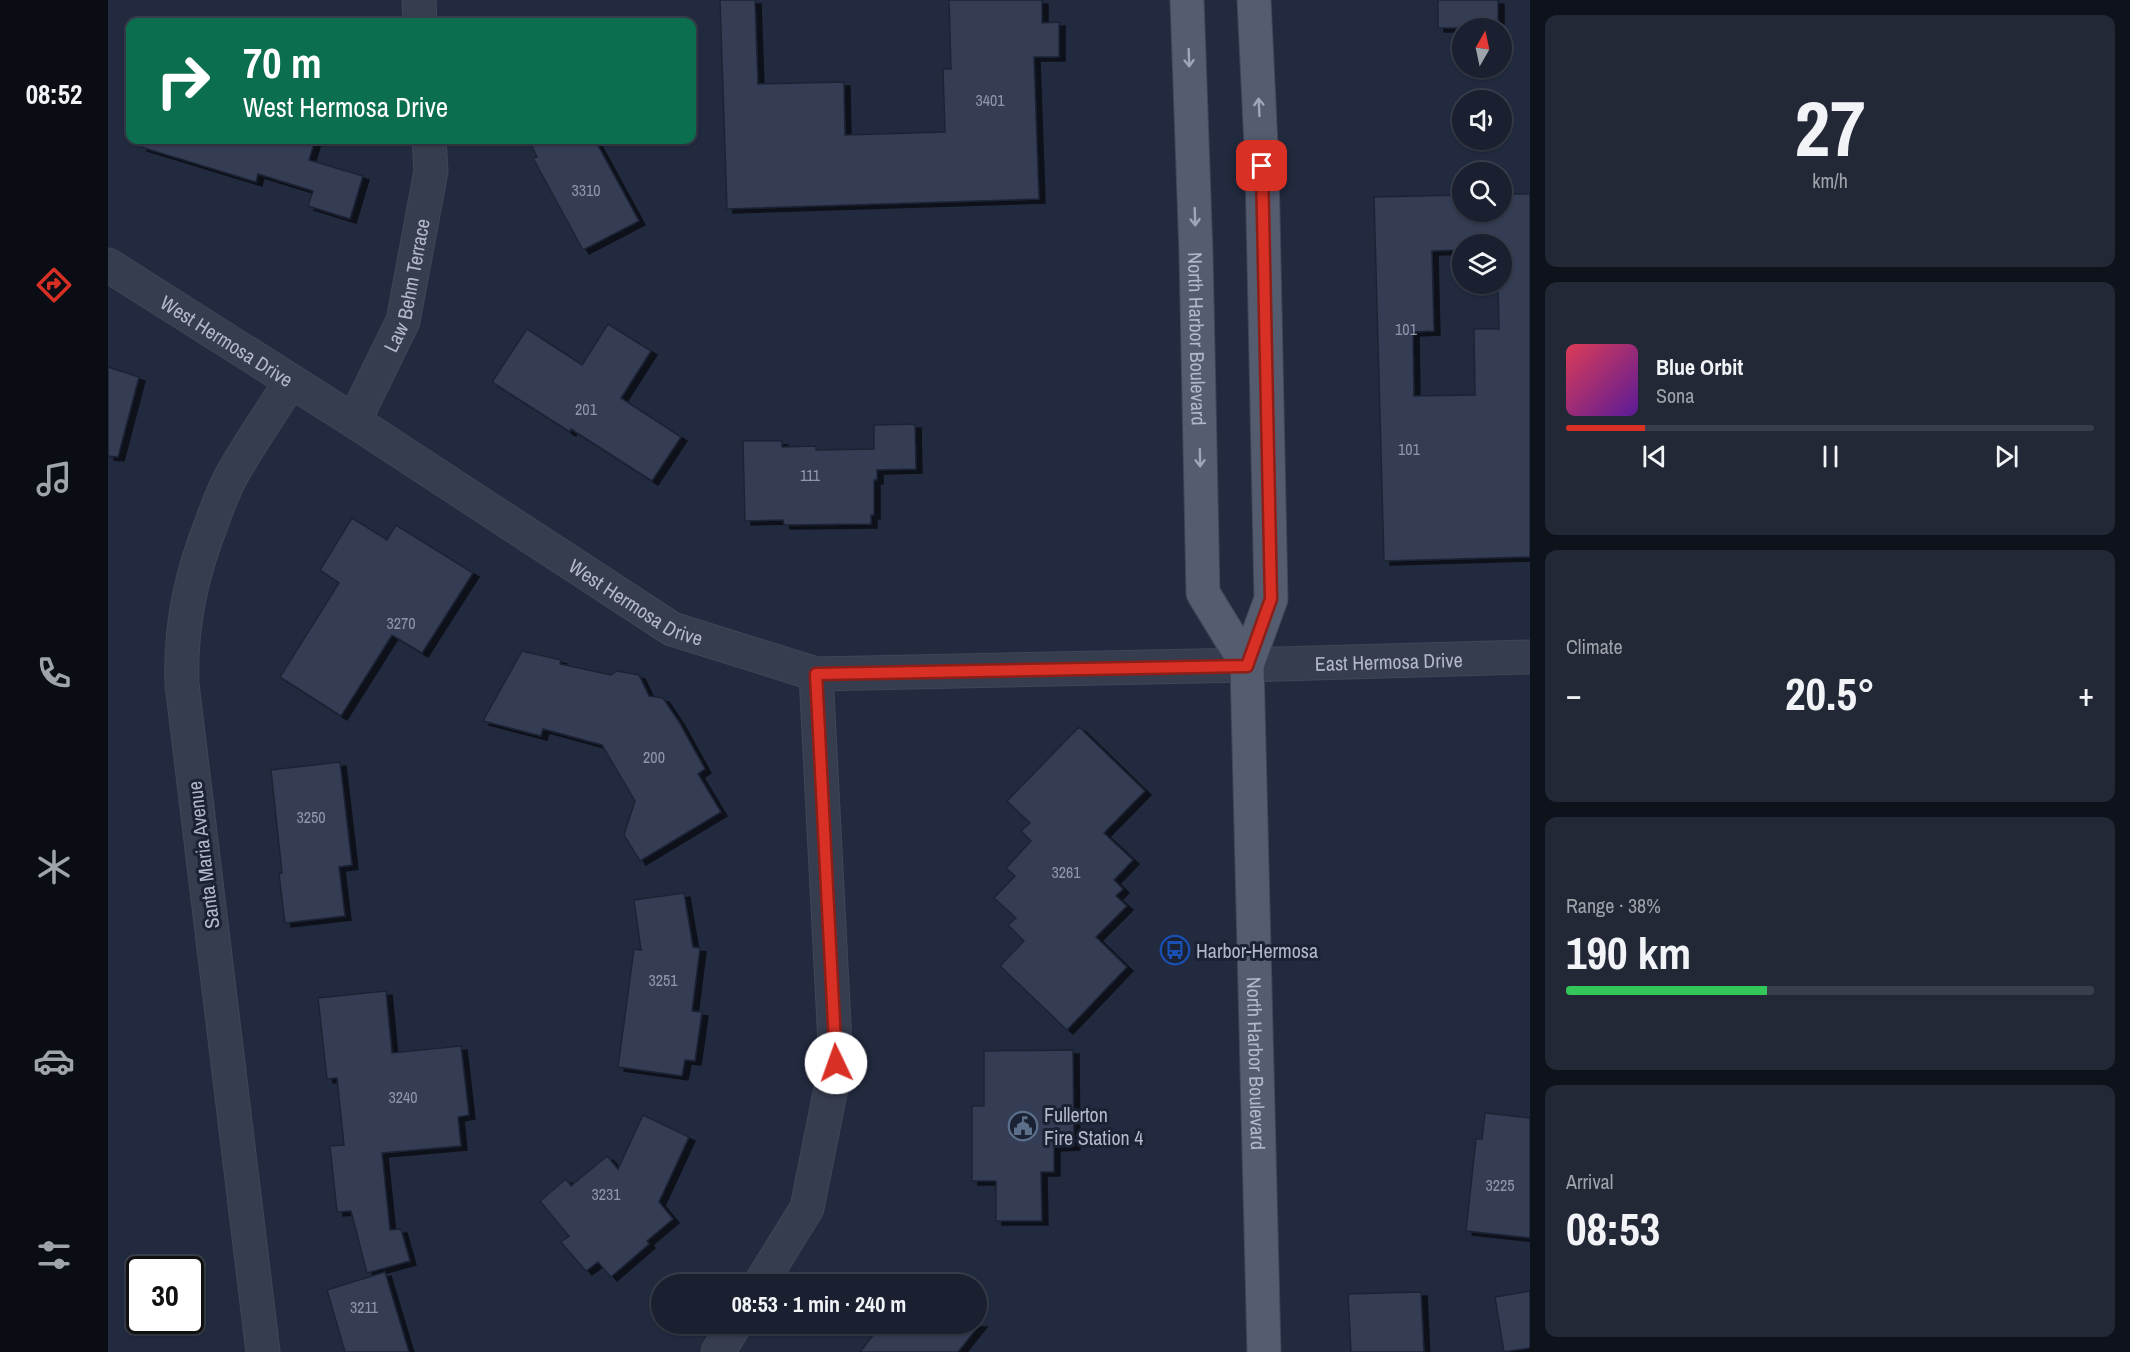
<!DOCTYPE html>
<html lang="en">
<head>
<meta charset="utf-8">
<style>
  body { margin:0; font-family:"Archivo Narrow",sans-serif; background:#232837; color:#f1f3f6; height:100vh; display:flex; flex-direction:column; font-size:22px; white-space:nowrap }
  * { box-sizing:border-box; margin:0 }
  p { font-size:20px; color:#9fa3aa }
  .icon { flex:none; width:33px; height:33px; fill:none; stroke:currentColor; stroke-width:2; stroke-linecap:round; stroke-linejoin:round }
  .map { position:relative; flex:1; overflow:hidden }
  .panel { display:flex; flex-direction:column; gap:15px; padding:15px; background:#0e121a; width:600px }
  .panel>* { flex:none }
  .banner { position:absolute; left:18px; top:18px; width:570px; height:126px; border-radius:12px; box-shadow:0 2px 4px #0004,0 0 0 2px #383e4b; background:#0b6e4f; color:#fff; overflow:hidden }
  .needle { width:39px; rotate:9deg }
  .buttons { position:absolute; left:1344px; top:18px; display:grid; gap:12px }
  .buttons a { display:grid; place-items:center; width:60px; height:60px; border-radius:50%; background:#1a202f; box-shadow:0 2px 4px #0004,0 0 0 2px #383e4b; font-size:30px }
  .speed { position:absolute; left:18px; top:1256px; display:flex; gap:12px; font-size:30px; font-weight:700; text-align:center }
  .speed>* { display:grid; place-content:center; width:78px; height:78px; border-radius:50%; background:#1a202f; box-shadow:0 2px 4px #0004,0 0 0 2px #383e4b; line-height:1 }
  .speed .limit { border:3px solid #111; border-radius:9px; background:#fff; color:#111 }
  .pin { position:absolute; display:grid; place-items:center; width:51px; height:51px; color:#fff; margin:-26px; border-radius:12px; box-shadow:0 3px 9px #0006 }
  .me { position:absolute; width:66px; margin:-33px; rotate:357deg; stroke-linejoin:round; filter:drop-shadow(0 0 4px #0008) }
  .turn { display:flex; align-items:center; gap:21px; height:126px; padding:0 18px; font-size:27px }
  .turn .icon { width:78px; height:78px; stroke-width:2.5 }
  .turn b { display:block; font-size:42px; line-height:51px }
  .big { font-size:45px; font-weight:700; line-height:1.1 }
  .panel .tile { flex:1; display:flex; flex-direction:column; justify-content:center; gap:9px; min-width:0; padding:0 21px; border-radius:12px; background:#232837 }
  .panel .dial { align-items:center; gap:0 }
  .dial b { font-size:78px; line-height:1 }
  .song { display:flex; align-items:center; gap:18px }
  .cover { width:72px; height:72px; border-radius:9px; background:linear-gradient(135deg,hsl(350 70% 55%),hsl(270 70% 35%)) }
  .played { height:6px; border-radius:3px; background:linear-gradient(90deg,#d93025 15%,#383e4b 15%) }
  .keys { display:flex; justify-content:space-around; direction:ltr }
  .heat { display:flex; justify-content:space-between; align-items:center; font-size:33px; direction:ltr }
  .charge { height:9px; border-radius:4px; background:linear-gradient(90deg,#34c759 38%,#383e4b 0) }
  .trip { position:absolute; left:543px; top:1274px; width:336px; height:60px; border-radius:30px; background:#1a202f; box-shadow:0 2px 4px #0004,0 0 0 2px #383e4b; font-weight:700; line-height:60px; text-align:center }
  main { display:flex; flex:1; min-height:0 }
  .tab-bar { display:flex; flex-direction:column; width:108px; justify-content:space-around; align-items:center; background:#0a0d13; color:#9fa3aa }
  .tab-bar .icon { width:42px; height:42px }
  .tab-bar .current { color:#d93025 }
  .tab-bar b { font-size:27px; color:#f1f3f6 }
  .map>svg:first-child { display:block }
  .building { fill:#343d55; stroke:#1d2435; stroke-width:1.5; fill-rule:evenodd; filter:url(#shadow) }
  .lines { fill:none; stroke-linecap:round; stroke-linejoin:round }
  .minor-casing { stroke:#3f4657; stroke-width:35 }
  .major-casing { stroke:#3f4657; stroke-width:35 }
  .minor { stroke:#363d4f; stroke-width:33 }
  .major { stroke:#545c6f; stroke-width:33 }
  .oneway { stroke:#9fa6b8 }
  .route-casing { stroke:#8d1f18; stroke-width:15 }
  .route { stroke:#d93025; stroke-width:10 }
  .labels { text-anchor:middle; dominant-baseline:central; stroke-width:6; stroke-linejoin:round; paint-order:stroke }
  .number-label { font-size:16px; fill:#9097ab }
  .street-label { font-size:20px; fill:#b2b8ca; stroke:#1b2233 }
  .poi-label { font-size:20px; fill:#b2b8ca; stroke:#1b2233; text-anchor:start }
</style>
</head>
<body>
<main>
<nav class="tab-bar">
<b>08:52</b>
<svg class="icon current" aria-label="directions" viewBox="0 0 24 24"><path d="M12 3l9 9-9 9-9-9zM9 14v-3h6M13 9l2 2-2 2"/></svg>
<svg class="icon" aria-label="music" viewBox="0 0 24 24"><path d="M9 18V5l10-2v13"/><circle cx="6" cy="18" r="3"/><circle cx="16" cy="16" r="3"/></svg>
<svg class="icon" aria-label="phone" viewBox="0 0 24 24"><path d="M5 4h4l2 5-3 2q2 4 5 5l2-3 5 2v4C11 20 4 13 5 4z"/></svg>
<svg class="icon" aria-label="climate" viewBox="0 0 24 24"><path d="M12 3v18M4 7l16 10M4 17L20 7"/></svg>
<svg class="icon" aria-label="car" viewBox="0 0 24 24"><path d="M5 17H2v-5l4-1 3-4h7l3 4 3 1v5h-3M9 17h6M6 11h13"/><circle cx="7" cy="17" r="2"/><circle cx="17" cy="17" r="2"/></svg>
<svg class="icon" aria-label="filters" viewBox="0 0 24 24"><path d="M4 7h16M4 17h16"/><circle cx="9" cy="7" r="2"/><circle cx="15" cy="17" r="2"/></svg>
</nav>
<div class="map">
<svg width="1422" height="1352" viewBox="0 0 1422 1352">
  <defs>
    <filter id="shadow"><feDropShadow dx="6" dy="4" stdDeviation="0" flood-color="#0009"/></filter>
  </defs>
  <rect width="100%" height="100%" fill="#222a3f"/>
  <g class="building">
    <path d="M 612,0 L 647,0 L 650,84 L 736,82 L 737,135 L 837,132 L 835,69 L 843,69 L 841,0 L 934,0 L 934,23 L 951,22 L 951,57 L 926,57 L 931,199 L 619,209 Z"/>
    <rect x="1330" y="0" width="60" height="28"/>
    <path d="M 34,140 L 207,140 L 201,160 L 255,176 L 242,219 L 200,206 L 205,191 L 150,174 L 148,182 L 33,147 Z"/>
    <path d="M 421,140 L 487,140 L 531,221 L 475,250 L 425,158 L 429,157 Z"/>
    <path d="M 1394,194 L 1422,194 L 1422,557 L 1276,561 L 1266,197 L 1354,195 L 1354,212 L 1394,212 ZM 1354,244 L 1394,244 L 1394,284 L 1390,284 L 1391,329 L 1366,329 L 1367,395 L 1306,396 L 1305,332 L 1326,331 L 1324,251 L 1354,250 Z"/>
    <path d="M 500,324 L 543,351 L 513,398 L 573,437 L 544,481 L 463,429 L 462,432 L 384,382 L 419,329 L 474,365 Z"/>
    <path d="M 0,367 L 31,377 L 10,457 L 0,456 Z"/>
    <path d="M 807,424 L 808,469 L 769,470 L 769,480 L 766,480 L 766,515 L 763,515 L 763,524 L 676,525 L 675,520 L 637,521 L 635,441 L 674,441 L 674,447 L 708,446 L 708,450 L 766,449 L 766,425 Z"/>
    <path d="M 244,518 L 279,540 L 288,525 L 365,573 L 314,653 L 284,635 L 233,716 L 172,677 L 231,583 L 212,570 Z"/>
    <path d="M 414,651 L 453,660 L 452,664 L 503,675 L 509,671 L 531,675 L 541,696 L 555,698 L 571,722 L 597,769 L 590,774 L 613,812 L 532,861 L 516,835 L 527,801 L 494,745 L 435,729 L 433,736 L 375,721 Z"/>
    <path d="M 971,727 L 1037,791 L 996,833 L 1025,860 L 1006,880 L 1015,889 L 1008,896 L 1019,906 L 988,937 L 1019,967 L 959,1030 L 892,966 L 916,941 L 900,925 L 908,918 L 886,898 L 907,876 L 898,868 L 923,841 L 913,831 L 922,823 L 899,801 Z"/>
    <path d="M 232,762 L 244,865 L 231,867 L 237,916 L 177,923 L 171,874 L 174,873 L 163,770 Z"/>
    <path d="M 576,893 L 585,947 L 592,948 L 584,1011 L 594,1012 L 587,1061 L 577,1060 L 574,1076 L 510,1067 L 526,949 L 533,950 L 526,900 Z"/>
    <path d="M 278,991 L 284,1053 L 353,1046 L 361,1115 L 350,1117 L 353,1146 L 274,1153 L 282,1230 L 293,1229 L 302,1261 L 259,1273 L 243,1211 L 229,1212 L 222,1146 L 236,1145 L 229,1078 L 219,1079 L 210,998 Z"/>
    <path d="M 965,1050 L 966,1146 L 946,1147 L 946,1172 L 933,1172 L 934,1221 L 888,1221 L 888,1181 L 864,1181 L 864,1106 L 876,1106 L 876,1051 Z"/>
    <path d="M 1377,1113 L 1422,1118 L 1422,1238 L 1358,1231 L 1368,1139 L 1374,1139 Z"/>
    <path d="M 535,1115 L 581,1137 L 551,1202 L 565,1219 L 539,1241 L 541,1244 L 503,1277 L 490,1262 L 478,1271 L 453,1242 L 461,1236 L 432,1201 L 458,1179 L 463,1186 L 499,1156 L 510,1169 Z"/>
    <path d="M 277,1272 L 301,1352 L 237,1352 L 219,1290 Z"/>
    <path d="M 1422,1291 L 1422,1348 L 1396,1352 L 1387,1297 Z"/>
    <path d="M 1313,1292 L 1316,1352 L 1243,1352 L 1240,1294 Z"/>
    <path d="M 765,1323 L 873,1323 L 850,1352 L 752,1352 L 770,1329 Z"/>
  </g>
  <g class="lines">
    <g class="minor-casing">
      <g id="minor">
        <path d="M 311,0 L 312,22"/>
        <path id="s1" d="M 0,265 L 246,421 L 564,629 L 708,674 L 1139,665 L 1422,657"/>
        <path id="s2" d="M 246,421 L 295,321 L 323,171 L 321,140"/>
        <path d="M 652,1284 L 699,1208 L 728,1063 L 708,674"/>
        <path d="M 155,1352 L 74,684 C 72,626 83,575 104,522 C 110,505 117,487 126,471 C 144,440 164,411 183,381"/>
        <path d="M 610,1352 L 628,1323"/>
      </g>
    </g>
    <g class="major-casing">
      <g id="major">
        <path id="s3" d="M 1079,0 L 1088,253 L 1095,593 L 1139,665"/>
        <path id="s4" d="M 1146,0 L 1154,166 L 1163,599 L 1139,665 L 1156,1352"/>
      </g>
    </g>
    <use href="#minor" class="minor"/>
    <use href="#major" class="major"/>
  </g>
  <defs><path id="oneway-shaft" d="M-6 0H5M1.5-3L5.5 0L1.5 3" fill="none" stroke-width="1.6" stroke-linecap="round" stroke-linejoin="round" transform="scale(1.5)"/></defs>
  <g class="oneway">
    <use href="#oneway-shaft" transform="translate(1081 58) rotate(88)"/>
    <use href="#oneway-shaft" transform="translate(1151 107) rotate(-93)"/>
    <use href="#oneway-shaft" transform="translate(1087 217) rotate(88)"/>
    <use href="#oneway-shaft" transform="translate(1092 458) rotate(89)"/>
  </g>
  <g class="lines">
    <g class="route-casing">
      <path id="route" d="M 728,1063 L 708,674 L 1139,666 L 1163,599 L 1154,166"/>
    </g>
    <use href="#route" class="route"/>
  </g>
  <defs>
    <g id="bus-ring" transform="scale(1.5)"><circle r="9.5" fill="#1b2233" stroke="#1a4fb4" stroke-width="1.5"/><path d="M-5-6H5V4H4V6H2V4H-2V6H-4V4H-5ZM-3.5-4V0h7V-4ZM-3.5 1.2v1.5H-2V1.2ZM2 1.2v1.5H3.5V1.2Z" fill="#1a4fb4"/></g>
    <g id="civic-ring" transform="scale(1.5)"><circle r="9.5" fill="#1b2233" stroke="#5c6f8a" stroke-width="1.5"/><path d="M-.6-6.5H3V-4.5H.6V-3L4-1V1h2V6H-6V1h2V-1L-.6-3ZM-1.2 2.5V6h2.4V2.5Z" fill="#5c6f8a"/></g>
  </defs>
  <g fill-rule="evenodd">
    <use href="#bus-ring" x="1067" y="950"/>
    <use href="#civic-ring" x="915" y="1126"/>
  </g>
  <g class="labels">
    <g class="number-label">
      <text x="882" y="100">3401</text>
      <text x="478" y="190">3310</text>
      <text x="1298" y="329">101</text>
      <text x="478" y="409">201</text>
      <text x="1301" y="449">101</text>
      <text x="702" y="475">111</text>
      <text x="293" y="623">3270</text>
      <text x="546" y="757">200</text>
      <text x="203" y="817">3250</text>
      <text x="958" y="872">3261</text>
      <text x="555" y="980">3251</text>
      <text x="295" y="1097">3240</text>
      <text x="1392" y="1185">3225</text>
      <text x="498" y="1194">3231</text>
      <text x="256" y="1307">3211</text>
    </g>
    <g class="street-label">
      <text stroke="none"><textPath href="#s2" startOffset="147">Law Behm Terrace</textPath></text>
      <text stroke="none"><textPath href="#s3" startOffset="339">North Harbor Boulevard</textPath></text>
      <text stroke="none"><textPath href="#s1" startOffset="141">West Hermosa Drive</textPath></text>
      <text stroke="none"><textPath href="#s1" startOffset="627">West Hermosa Drive</textPath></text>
      <text stroke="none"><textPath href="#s1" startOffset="1395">East Hermosa Drive</textPath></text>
      <text transform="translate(95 855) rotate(-97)">Santa Maria Avenue</text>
      <text stroke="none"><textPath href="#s4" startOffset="1068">North Harbor Boulevard</textPath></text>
    </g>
    <g class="poi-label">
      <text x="1088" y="950">Harbor-Hermosa</text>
      <text x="936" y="1114">Fullerton<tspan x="936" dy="23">Fire Station 4</tspan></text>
    </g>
  </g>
</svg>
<div class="buttons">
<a><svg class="needle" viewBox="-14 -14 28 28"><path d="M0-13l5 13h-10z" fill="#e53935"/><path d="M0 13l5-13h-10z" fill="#9fa3aa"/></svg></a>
<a><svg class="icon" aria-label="sound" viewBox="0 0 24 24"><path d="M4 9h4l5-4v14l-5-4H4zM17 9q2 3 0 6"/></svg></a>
<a><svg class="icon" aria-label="search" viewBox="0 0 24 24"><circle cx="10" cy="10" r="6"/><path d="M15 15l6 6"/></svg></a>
<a><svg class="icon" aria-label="layers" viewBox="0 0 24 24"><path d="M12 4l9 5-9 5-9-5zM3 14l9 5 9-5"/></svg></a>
</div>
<div class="speed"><div class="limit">30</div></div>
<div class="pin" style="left:1154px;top:166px;background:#d93025"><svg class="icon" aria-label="arrive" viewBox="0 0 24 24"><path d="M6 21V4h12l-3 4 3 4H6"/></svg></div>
<svg class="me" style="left:728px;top:1063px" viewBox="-20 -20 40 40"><circle r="19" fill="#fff"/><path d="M0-13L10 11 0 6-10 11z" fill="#d93025"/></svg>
<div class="trip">08:53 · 1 min · 240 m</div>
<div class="banner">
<div class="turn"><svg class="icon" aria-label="right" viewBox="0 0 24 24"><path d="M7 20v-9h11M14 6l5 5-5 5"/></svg><div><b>70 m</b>West Hermosa Drive</div></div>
</div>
</div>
<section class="panel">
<div class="tile dial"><b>27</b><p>km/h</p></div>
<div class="tile">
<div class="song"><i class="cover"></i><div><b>Blue Orbit</b><p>Sona</p></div></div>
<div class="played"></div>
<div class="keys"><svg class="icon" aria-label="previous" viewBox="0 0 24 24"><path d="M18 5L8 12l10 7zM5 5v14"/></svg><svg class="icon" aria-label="pause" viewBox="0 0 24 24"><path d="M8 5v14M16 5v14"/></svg><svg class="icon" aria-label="next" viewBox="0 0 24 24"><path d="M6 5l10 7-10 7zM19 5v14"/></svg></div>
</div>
<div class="tile"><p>Climate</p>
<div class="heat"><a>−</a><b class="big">20.5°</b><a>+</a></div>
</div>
<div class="tile"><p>Range · 38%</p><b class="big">190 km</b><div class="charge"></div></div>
<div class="tile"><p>Arrival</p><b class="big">08:53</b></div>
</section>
</main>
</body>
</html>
